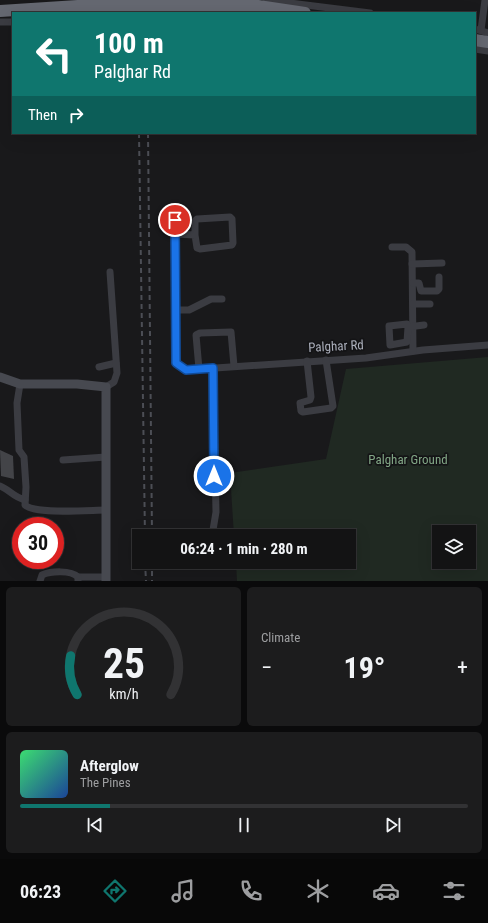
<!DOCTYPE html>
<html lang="en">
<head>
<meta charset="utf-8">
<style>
  body { margin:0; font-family:"Roboto Condensed",sans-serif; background:#1c1c1d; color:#f1f3f6; height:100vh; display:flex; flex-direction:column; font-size:15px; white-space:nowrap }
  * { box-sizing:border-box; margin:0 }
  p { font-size:13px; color:#9d9ea0 }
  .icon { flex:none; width:22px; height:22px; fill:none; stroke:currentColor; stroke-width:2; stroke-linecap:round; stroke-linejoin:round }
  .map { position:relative; height:581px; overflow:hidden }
  .drawer { display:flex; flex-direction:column; gap:6px; padding:6px; background:#0a0a0b; flex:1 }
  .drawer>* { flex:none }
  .guide { position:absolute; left:12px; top:12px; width:464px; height:122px; border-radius:0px; box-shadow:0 4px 16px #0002,0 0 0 1px #323234; background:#0f766e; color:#fff; overflow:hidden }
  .fabs { position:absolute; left:432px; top:525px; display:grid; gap:8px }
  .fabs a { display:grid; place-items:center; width:44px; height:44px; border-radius:0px; background:#131314; box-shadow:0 4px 16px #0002,0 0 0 1px #323234; font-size:20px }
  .speed { position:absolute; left:12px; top:517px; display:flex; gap:8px; font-size:20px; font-weight:700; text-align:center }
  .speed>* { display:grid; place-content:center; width:52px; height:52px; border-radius:50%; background:#131314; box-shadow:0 4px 16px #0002,0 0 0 1px #323234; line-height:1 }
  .speed .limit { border:6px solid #d22; background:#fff; color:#111 }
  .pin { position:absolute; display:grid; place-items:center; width:34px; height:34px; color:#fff; margin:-17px; border:2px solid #fff; border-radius:50%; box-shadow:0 1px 4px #0007 }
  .me { position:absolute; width:44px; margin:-22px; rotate:0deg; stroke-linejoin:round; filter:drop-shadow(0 0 3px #0008) }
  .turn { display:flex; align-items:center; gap:14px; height:84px; padding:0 16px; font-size:18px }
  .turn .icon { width:52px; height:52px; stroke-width:2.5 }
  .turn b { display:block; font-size:28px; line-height:34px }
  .then { display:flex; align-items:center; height:38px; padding:0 16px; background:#0003; gap:8px; font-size:15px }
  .big { font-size:30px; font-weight:700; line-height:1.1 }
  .drawer .tile { flex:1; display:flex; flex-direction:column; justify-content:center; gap:6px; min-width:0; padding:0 14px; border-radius:6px; background:#1c1c1d }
  .drawer .dial { align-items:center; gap:0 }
  .dial svg { height:104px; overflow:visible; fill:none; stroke:#323234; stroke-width:7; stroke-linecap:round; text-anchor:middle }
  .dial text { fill:#f1f3f6; stroke:none }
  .song { display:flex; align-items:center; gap:12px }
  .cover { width:48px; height:48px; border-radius:6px; background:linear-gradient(135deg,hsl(140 70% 55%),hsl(220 70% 35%)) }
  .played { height:4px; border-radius:2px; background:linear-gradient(90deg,#0f766e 20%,#323234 20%) }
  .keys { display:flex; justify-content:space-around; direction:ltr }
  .heat { display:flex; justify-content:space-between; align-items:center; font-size:22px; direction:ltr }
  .drawer .tiles { flex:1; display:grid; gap:6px; grid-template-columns:1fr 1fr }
  .tile:last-child { grid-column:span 2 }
  .trip { position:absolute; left:132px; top:529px; width:224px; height:40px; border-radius:0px; background:#131314; box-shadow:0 4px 16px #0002,0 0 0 1px #323234; font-weight:700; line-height:40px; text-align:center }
  .dock { display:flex; height:64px; justify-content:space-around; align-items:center; background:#080808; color:#9d9ea0 }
  .dock .icon { width:28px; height:28px }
  .dock .current { color:#0f766e }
  .dock b { font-size:18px; color:#f1f3f6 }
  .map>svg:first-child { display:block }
  .green { fill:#202922; fill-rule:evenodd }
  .building { fill:#434448 }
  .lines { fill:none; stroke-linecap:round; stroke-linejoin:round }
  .street { stroke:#3b3c42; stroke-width:7 }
  .secondary { stroke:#474950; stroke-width:9 }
  .highway { stroke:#656871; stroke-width:12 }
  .rail { stroke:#4c4e55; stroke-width:2; stroke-dasharray:5 4; stroke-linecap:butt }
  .highway-bridge { stroke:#656871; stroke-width:12 }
  .route-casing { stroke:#114b97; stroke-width:10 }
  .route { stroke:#1a73e8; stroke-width:7 }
  .labels { text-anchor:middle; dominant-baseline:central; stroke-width:3.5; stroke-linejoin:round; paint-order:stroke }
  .street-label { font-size:13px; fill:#abafbb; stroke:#141416 }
  .park-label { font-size:13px; fill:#82a686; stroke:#141416 }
</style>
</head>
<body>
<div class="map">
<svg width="488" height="581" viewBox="0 0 488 581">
  <rect width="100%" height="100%" fill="#19191b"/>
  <path class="green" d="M 488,357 L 488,581 L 237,581 L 236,562 L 349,562 L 349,536 L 234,536 L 230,473 L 326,459 L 346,369 ZM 439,532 L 469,532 L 469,562 L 439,562 Z"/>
  <path class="building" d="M 0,450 L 13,456 L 14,479 L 1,476 Z"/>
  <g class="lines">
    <g class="street">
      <path d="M 266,0 L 370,13"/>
      <path d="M 0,22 L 13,22"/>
      <path d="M 475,29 L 488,33"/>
      <path d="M 481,30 L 485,0"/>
      <path d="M 475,49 L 488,51"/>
      <path d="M 175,220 L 175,354 L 176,363 L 186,370 L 366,358 L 423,350 L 488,345"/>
      <path d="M 175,234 L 195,235 L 195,221 L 197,219 L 230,217 L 232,219 L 233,243 L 232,245 L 200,249 L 197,248 L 195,235"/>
      <path d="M 392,247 L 406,247 L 412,252 L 413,351"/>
      <path d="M 412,264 L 442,263"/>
      <path d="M 413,283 L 419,283 L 421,291 L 437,291 L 439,289 L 439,277"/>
      <path d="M 413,304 L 430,304"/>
      <path d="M 175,310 L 189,310 L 211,299 L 222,299"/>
      <path d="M 408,327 L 407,342 L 390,345 L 389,326 L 407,324 L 408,327 L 424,325"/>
      <path d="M 307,361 L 311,397 L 310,400 L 300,403 L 301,411 L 303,412 L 331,408 L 333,406 L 326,360"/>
      <path d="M 99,367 L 116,363"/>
      <path d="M 199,369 L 196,335 L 200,333 L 231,332 L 234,366"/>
      <path d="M 20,384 L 17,403 L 19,450 L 24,457 L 26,487 L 25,505 C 35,515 91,510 106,510"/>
      <path d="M 106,387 L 114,382 L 117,373 L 110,272"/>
      <path d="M 63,460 L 106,457"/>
      <path d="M 0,486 C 10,490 13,497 25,500"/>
      <path d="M 212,536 L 216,512 L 213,368"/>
      <path d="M 78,577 L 106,577"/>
      <path d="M 40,581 L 42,575 C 51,571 71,570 78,577 L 78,581"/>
    </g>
    <path class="secondary" d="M 0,377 L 20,384 L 77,384 L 106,387 L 106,581"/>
    <path class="highway" d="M 475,40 L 488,42"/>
    <g class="rail">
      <path d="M 136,0 L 136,13"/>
      <path d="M 147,0 L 147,13"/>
      <path d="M 139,133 L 145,536"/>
      <path d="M 148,133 L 152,536"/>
      <path d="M 145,562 L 146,581"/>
      <path d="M 152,562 L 152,581"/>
    </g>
    <path class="highway-bridge" d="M 0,11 L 93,5 L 258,6 L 305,13"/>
  </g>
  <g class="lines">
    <g class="route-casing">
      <path id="route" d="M 175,220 L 176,363 L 186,370 L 213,368 L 214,476"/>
    </g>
    <use href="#route" class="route"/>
  </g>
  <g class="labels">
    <g class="street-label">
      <text transform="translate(336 346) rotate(-3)">Palghar Rd</text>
    </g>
    <g class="park-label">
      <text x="408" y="459">Palghar Ground</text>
    </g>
  </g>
</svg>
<div class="fabs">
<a><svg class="icon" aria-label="layers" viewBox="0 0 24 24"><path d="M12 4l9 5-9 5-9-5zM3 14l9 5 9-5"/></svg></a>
</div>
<div class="speed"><div class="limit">30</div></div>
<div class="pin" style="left:175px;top:220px;background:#d93025"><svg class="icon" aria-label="arrive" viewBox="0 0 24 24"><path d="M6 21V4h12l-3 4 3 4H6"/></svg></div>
<svg class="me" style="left:214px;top:476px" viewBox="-20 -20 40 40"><circle r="17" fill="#1a73e8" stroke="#fff" stroke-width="3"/><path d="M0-11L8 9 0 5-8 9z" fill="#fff"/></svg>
<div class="trip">06:24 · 1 min · 280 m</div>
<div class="guide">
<div class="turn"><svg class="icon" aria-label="left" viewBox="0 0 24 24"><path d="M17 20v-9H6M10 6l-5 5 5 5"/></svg><div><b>100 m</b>Palghar Rd</div></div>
<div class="then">Then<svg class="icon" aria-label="right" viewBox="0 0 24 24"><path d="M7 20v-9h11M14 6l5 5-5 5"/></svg></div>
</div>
</div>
<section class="drawer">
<div class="tiles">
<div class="tile dial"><svg viewBox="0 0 100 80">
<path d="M14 69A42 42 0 1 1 86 69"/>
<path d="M14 69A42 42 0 0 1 9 39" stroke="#0f766e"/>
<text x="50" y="56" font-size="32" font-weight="700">25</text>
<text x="50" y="72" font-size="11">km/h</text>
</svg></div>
<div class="tile"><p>Climate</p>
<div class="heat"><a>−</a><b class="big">19°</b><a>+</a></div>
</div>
<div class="tile">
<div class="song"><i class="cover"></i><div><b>Afterglow</b><p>The Pines</p></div></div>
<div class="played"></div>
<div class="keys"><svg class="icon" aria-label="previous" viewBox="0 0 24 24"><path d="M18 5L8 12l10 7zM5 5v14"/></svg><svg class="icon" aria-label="pause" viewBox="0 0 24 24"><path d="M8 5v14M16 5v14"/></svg><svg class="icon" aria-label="next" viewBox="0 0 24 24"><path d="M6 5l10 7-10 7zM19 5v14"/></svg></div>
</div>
</div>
</section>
<nav class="dock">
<b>06:23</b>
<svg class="icon current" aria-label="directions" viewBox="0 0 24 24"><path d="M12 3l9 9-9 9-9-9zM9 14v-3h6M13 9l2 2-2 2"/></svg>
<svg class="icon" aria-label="music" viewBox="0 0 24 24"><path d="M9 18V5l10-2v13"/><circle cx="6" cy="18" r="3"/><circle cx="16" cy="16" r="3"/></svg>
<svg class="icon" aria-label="phone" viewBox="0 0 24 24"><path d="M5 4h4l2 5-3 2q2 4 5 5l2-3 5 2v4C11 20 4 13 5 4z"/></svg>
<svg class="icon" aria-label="climate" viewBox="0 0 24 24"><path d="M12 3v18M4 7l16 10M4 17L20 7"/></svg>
<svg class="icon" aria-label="car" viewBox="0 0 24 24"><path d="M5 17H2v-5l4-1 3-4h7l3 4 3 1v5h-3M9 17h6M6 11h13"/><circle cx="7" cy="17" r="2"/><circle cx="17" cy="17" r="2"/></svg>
<svg class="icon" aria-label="filters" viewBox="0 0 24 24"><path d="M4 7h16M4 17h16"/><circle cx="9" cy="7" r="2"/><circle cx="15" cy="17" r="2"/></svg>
</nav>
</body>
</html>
